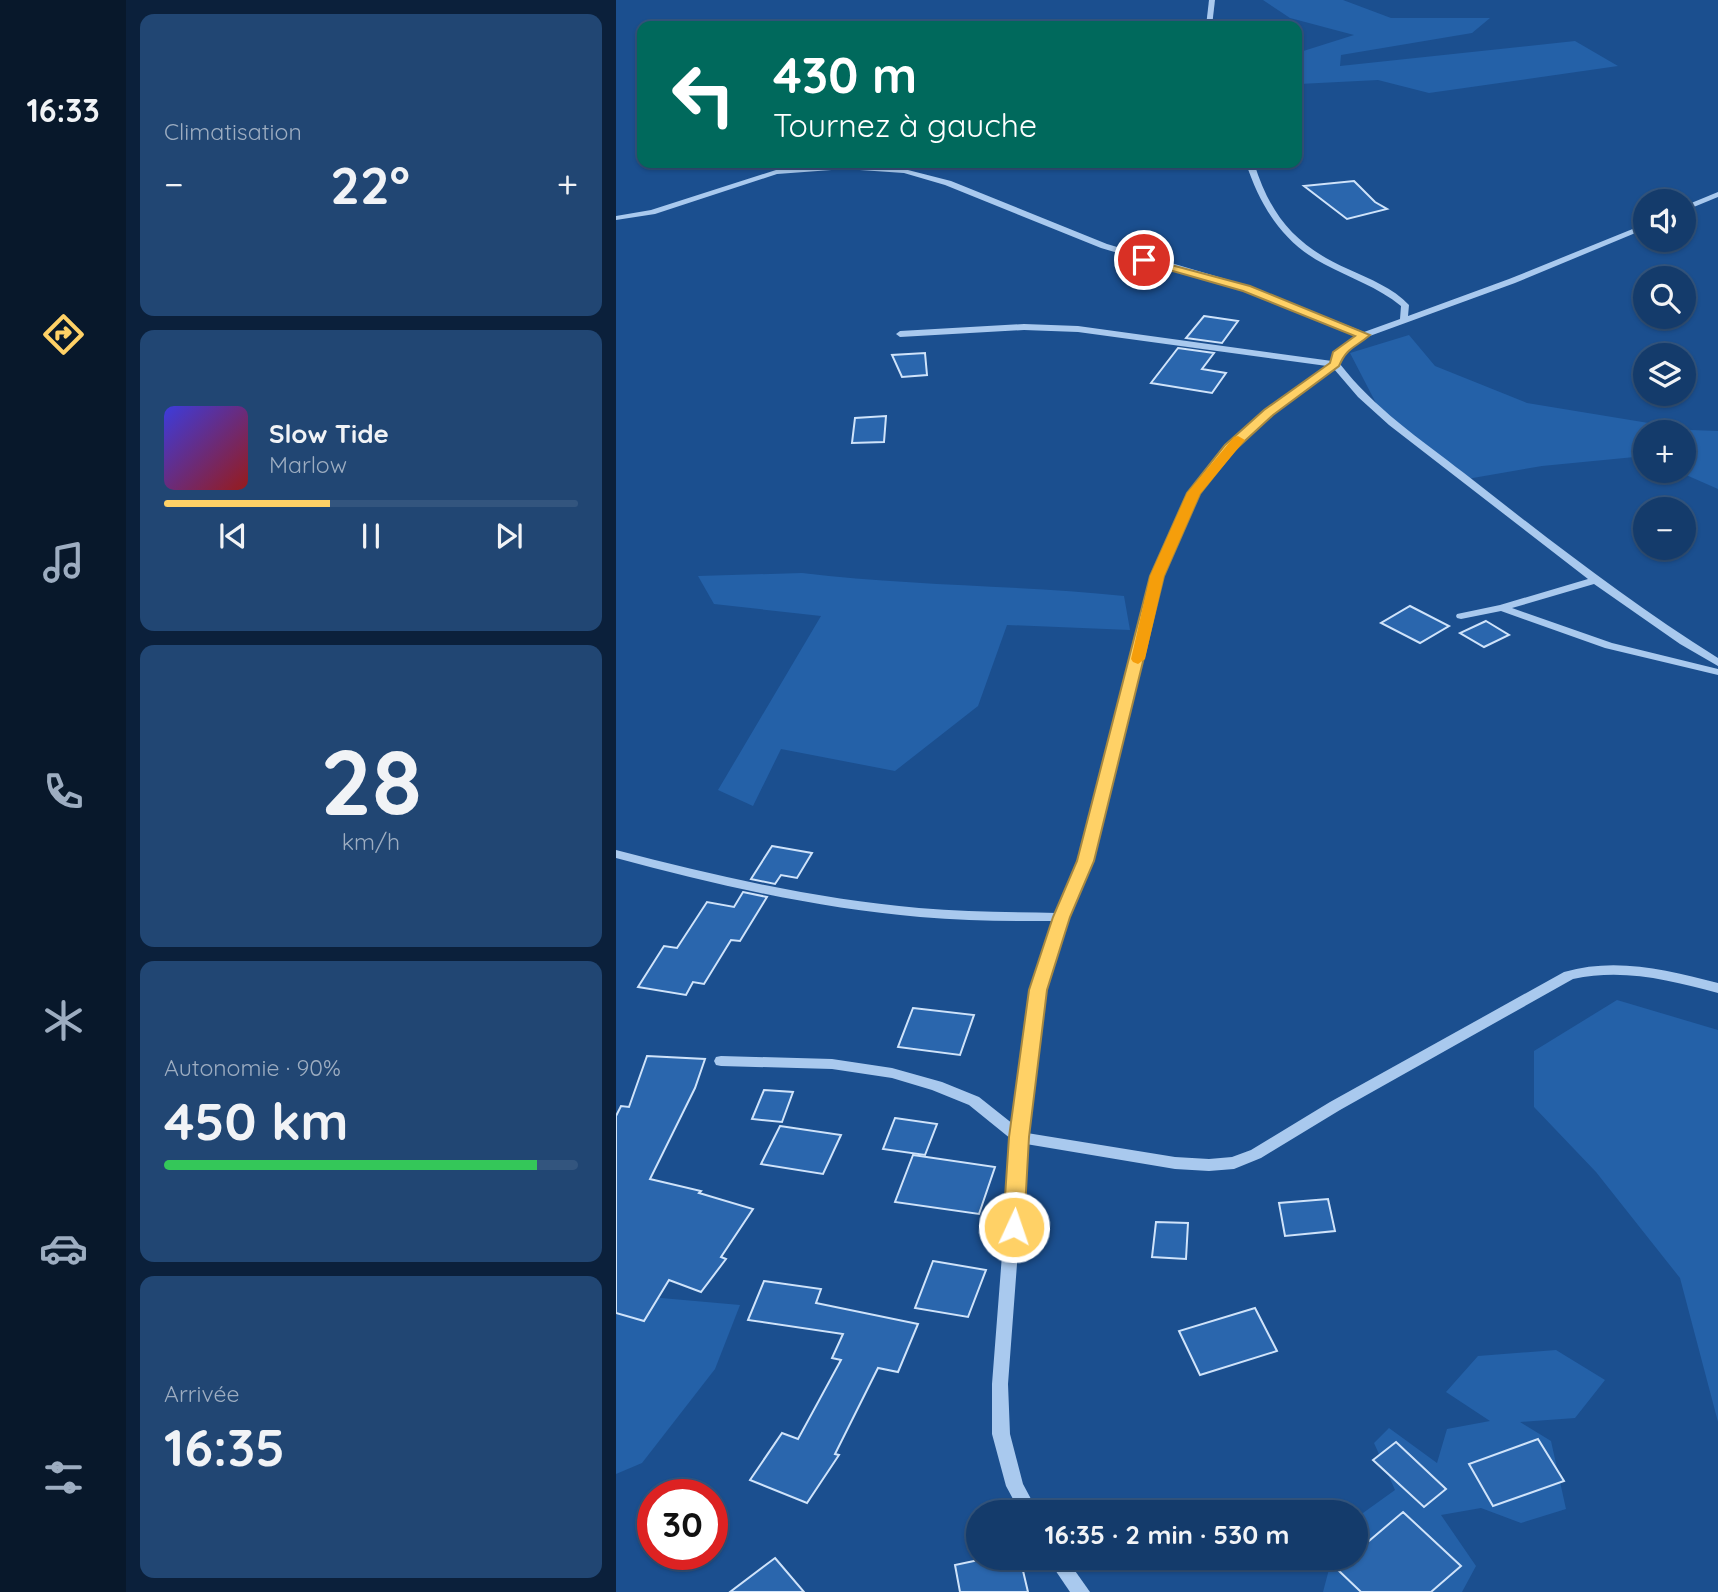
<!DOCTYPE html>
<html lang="fr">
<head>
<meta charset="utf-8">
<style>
  body { margin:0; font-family:Quicksand,sans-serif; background:#214673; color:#f1f3f6; height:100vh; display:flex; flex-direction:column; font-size:26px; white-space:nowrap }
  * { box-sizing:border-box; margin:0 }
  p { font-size:23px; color:#9dadc1 }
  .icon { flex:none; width:38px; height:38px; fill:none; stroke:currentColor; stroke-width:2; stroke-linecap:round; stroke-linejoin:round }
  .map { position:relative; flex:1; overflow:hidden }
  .details { display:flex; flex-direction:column; gap:14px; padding:14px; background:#0b203b; width:490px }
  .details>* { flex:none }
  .hud { position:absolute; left:21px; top:21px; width:665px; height:147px; border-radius:14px; box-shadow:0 2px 5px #0004,0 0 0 2px #33557e; background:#00695c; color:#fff; overflow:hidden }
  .controls { position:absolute; left:1017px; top:189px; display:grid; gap:14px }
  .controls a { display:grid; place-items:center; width:63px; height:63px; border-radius:50%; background:#143b6b; box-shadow:0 2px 5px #0004,0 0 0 2px #33557e; font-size:35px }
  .speed { position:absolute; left:21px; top:1479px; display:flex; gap:14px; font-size:35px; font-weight:700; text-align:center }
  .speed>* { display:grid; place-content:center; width:91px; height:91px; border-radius:50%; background:#143b6b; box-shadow:0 2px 5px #0004,0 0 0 2px #33557e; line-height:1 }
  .speed .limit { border:10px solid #d22; background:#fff; color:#111 }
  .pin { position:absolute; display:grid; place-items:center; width:60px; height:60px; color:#fff; margin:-30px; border:4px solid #fff; border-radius:50%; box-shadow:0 2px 7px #0007 }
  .me { position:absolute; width:77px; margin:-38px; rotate:3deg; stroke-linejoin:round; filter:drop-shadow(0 0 5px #0008) }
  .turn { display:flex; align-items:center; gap:24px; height:147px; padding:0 21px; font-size:32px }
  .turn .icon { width:91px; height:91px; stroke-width:2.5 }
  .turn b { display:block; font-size:49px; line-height:60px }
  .big { font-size:52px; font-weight:700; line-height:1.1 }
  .details .card { flex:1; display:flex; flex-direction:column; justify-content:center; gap:10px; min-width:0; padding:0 24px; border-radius:14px; background:#214673 }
  .details .dial { align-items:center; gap:0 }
  .dial b { font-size:91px; line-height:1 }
  .song { display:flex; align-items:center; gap:21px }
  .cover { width:84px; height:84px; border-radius:10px; background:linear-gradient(135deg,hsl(240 70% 55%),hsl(0 70% 35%)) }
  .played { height:7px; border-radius:4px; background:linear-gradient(90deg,#ffd166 40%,#33557e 40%) }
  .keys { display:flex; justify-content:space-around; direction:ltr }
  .heat { display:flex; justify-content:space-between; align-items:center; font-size:38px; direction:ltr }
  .charge { height:10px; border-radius:5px; background:linear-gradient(90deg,#34c759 90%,#33557e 0) }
  .trip { position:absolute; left:350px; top:1500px; width:402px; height:70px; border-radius:35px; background:#143b6b; box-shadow:0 2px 5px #0004,0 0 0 2px #33557e; font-weight:700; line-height:70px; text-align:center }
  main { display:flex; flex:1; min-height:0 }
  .menu { display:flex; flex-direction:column; width:126px; justify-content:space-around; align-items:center; background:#08182b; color:#9dadc1 }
  .menu .icon { width:49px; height:49px }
  .menu .selected { color:#ffd166 }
  .menu b { font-size:32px; color:#f1f3f6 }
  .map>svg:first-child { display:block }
  .green { fill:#2461a8 }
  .building { fill:#2a66ad; stroke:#cfe3fa; stroke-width:2 }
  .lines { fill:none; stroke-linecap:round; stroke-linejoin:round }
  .minor { fill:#a9c9ee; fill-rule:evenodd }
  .route { fill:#ffd166; stroke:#a68842; stroke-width:2 }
  .slow { fill:#f59e0b }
</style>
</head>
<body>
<main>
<nav class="menu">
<b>16:33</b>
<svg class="icon selected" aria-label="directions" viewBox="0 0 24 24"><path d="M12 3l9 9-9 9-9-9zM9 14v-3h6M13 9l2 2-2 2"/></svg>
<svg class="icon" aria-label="music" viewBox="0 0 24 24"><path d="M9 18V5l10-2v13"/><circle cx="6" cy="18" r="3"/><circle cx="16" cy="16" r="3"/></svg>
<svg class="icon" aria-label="phone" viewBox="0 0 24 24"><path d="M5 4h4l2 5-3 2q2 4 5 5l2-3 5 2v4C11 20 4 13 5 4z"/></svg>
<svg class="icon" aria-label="climate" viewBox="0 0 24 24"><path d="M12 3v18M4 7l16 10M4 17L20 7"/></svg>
<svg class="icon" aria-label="car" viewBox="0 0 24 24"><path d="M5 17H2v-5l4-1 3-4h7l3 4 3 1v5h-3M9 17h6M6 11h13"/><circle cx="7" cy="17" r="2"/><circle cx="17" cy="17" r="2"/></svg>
<svg class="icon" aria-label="filters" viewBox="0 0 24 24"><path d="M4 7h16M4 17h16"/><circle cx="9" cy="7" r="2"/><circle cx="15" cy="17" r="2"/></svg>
</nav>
<section class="details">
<div class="card"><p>Climatisation</p>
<div class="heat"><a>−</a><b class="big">22°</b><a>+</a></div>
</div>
<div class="card">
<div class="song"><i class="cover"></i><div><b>Slow Tide</b><p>Marlow</p></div></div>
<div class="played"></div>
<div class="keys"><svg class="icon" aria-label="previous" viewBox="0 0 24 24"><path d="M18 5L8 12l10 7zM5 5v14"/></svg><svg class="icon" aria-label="pause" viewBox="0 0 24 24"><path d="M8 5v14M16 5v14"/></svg><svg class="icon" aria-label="next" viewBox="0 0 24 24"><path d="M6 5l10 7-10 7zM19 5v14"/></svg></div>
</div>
<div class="card dial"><b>28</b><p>km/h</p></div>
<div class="card"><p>Autonomie · 90%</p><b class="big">450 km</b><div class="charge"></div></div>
<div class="card"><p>Arrivée</p><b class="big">16:35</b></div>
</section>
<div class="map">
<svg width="1102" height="1592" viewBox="0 0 1102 1592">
  <rect width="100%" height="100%" fill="#1b4f8f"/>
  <g class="green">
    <path d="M 647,0 L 727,0 L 775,18 L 874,18 L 856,33 L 725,55 L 724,66 L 959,41 L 1002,66 L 813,93 L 762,80 L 683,84 L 681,81 L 681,53 L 738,35 L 674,18 Z"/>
    <path d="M 793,335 L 819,366 L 911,403 L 1075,430 L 1102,431 L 1102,489 L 1061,471 L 1068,471 L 1068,432 L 1029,432 L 1029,456 L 926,466 L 851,479 L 762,407 L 734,353 Z"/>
    <path d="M 186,573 C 293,586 401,585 508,596 L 514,630 L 391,625 L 362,706 L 279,771 L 165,749 L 137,806 L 102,790 L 205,616 L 98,604 L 82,576 Z"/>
    <path d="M 1001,1000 L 1102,1030 L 1102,1422 L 1064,1278 L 980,1172 L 918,1107 L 918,1051 Z"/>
    <path d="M 0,1294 L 124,1305 L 99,1369 L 26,1463 L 0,1474 Z"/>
    <path d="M 940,1350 L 989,1380 L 959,1418 L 904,1422 L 935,1441 L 950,1509 L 905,1523 L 865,1508 L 825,1515 L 860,1566 L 846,1592 L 707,1592 L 716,1558 L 740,1558 L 740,1518 L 779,1490 L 758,1443 L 773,1428 L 821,1463 L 831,1429 L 874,1421 L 830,1392 L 862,1356 Z"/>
  </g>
  <g class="building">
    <path d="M 738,181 L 759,202 L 771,209 L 731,219 L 688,186 Z"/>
    <path d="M 588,316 L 622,321 L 606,343 L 570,338 Z"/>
    <path d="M 562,348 L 598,353 L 586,369 L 610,373 L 596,393 L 535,383 Z"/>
    <path d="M 309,353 L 311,375 L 286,377 L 276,355 Z"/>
    <path d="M 270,416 L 268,442 L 236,443 L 239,418 Z"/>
    <path d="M 794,606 L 833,626 L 804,643 L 765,623 Z"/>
    <path d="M 870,621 L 893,635 L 868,647 L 844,633 Z"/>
    <path d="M 156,846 L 196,853 L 181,878 L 165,875 L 159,884 L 135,879 Z"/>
    <path d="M 127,892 L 151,897 L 124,941 L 115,940 L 88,984 L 77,982 L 70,995 L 22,987 L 48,946 L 61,948 L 91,902 L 118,907 Z"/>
    <path d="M 297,1008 L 358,1015 L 344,1055 L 282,1047 Z"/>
    <path d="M 31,1056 L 89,1059 L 79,1088 L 34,1179 L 85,1191 L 83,1193 L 137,1209 L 105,1257 L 110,1259 L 85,1292 L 53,1280 L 28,1321 L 0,1313 L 0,1116 L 5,1106 L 13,1107 Z"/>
    <path d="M 148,1090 L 177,1092 L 166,1122 L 136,1119 Z"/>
    <path d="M 279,1118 L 321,1124 L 309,1155 L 267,1149 Z"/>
    <path d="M 164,1126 L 225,1135 L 207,1174 L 145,1164 Z"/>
    <path d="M 297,1155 L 379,1167 L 363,1214 L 279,1202 Z"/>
    <path d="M 712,1199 L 719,1231 L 669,1236 L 663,1203 Z"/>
    <path d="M 540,1222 L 572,1223 L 570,1259 L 536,1257 Z"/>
    <path d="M 317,1261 L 370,1270 L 352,1317 L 299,1308 Z"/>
    <path d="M 148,1281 L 205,1289 L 200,1303 L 302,1324 L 282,1372 L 262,1368 L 219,1454 L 223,1455 L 191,1503 L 134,1480 L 166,1433 L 182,1439 L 225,1360 L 216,1358 L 227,1334 L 132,1320 Z"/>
    <path d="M 639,1308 L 661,1351 L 584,1375 L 563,1331 Z"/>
    <path d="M 922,1439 L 948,1481 L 877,1506 L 853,1464 Z"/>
    <path d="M 780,1442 L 830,1489 L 808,1507 L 757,1460 Z"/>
    <path d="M 787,1512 L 845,1566 L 815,1592 L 745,1592 L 721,1569 L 734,1558 L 740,1558 L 740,1552 Z"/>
    <path d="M 159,1558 L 188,1592 L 114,1592 Z"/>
    <path d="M 372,1558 L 404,1558 L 412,1592 L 344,1592 L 339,1565 Z"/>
  </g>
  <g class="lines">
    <g class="minor">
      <path d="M 593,0 L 599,0 L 596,26 L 590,26 Z"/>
      <path d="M 630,163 L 638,163 C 655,217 680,246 732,269 C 754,279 777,288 793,305 L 792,316 L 893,279 L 1029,224 L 1029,229 L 899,283 L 751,337 L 729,352 L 724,364 C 758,408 804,439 848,473 C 931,538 1012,602 1102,658 L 1102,666 L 1064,644 L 978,584 L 896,608 L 996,643 L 1102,669 L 1102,675 L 989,648 L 885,611 L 845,619 L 841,618 L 840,616 L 841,614 L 884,605 L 972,579 L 773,425 L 742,397 L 718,369 L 655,415 L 616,450 L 583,494 L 546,576 L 476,861 L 453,917 L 429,990 L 411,1133 L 559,1157 L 593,1159 L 616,1157 L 635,1150 L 714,1102 L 948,972 C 1000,957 1051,970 1102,983 L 1102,993 C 1054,980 1007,968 957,979 L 724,1110 L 645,1158 L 618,1169 L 593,1171 L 559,1169 L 410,1144 L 392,1384 L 394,1434 L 407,1484 L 422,1512 L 404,1512 L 390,1486 L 376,1434 L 376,1384 L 395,1139 L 353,1105 L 316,1090 L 276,1078 L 216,1069 L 105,1066 L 100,1065 L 98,1061 L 100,1057 L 105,1056 L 216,1059 L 276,1068 L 326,1082 L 363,1097 L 397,1124 L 415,990 L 438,921 C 393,921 349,921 304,917 C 201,908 100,885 0,858 L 0,850 C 100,876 200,899 303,908 C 349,912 395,912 441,913 L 464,861 L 536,576 L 573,493 L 610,446 L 649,411 L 711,366 L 462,332 L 408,330 L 284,337 L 280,334 L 284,331 L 408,324 L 462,326 L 716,361 L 723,348 L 741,335 L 627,290 L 485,248 L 329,185 L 288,173 L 229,169 L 161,174 L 39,214 L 0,220 L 0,216 L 35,210 L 160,170 L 229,165 L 288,169 L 335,181 L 491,244 L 633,286 L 748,332 L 784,319 L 785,306 C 762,287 734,278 708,264 C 667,243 644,206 630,163 Z"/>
      <path d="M 1102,192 L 1102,197 L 1068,211 L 1068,206 Z"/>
      <path d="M 431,1558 L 450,1558 L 474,1592 L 454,1592 Z"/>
    </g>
  </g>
  <path class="route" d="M 525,257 L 634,286 L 754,335 C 739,348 731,347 723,366 L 657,415 L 618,451 L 584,494 L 548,576 L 478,861 L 454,917 L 431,990 L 413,1137 L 408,1227 L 405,1233 L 398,1235 L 390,1233 L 387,1227 L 393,1137 L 413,990 L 437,917 L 461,861 L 534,576 L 571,493 L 609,445 L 648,410 L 714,363 L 717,352 L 739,336 L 627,291 L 525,262 Z"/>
  <path class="slow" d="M 622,436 L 629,440 L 584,494 L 548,576 L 529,659 L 522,664 L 517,662 L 515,659 L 534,576 L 571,493 L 618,437 Z"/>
</svg>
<div class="controls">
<a><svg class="icon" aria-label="sound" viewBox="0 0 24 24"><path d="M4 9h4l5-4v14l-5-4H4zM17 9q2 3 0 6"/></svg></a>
<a><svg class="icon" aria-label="search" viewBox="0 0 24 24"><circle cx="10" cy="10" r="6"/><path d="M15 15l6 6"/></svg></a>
<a><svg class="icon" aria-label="layers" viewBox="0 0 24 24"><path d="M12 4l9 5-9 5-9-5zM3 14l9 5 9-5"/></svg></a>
<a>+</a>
<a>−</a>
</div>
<div class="speed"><div class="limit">30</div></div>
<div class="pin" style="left:528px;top:260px;background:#d93025"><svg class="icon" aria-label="arrive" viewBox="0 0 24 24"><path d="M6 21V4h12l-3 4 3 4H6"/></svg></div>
<svg class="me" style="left:398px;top:1227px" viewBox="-20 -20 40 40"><circle r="17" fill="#ffd166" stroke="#fff" stroke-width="3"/><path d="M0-11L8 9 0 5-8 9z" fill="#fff"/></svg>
<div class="trip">16:35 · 2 min · 530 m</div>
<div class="hud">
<div class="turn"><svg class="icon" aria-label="left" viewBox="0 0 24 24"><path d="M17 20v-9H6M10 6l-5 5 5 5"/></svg><div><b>430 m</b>Tournez à gauche</div></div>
</div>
</div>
</main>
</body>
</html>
